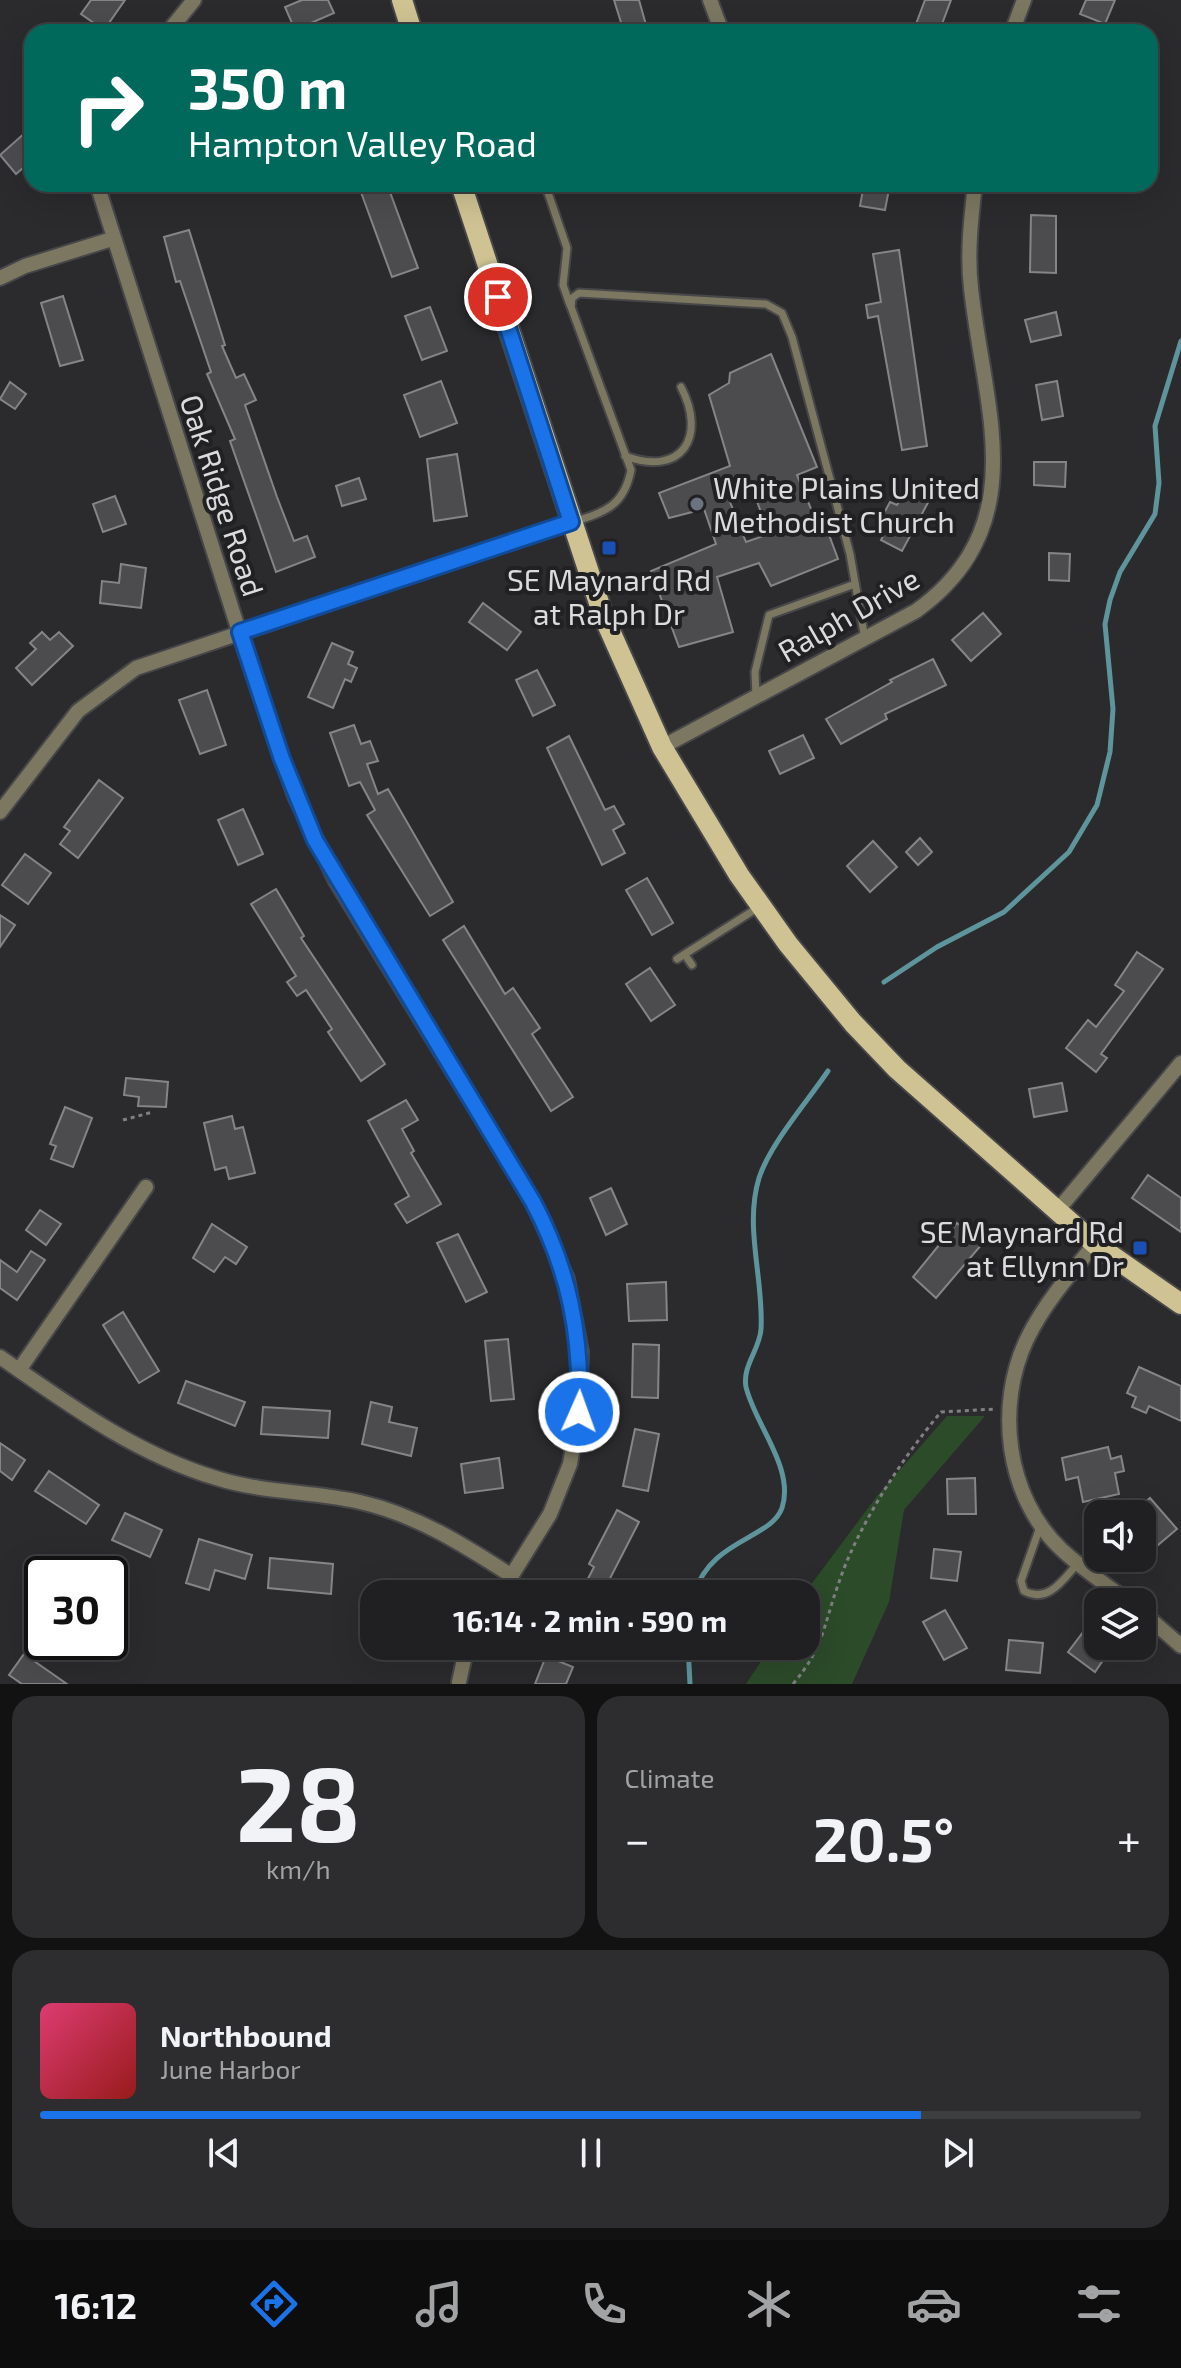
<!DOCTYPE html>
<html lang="en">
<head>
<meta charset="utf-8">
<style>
  body { margin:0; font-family:"Exo 2",sans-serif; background:#2d2d2f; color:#f1f3f6; height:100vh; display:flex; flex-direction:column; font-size:30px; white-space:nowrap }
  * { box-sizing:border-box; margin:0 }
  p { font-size:26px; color:#a2a3a5 }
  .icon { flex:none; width:44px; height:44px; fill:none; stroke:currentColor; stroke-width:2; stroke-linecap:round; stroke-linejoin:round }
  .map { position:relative; height:1684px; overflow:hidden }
  .drawer { display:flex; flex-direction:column; gap:12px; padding:12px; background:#121213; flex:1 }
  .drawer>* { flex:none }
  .hud { position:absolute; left:24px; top:24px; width:1134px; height:168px; border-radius:24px; box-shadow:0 8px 32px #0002,0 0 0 2px #3d3e40; background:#00695c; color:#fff; overflow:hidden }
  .tools { position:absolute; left:1084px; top:1500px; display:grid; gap:16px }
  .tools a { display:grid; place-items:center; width:72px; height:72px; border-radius:16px; background:#202022; box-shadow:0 8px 32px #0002,0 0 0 2px #3d3e40; font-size:40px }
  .speed { position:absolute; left:24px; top:1556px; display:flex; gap:16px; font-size:40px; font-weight:700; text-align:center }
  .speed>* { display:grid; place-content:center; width:104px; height:104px; border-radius:50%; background:#202022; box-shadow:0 8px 32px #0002,0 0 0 2px #3d3e40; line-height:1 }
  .speed .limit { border:4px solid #111; border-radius:12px; background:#fff; color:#111 }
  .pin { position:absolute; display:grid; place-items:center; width:68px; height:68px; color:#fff; margin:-34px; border:4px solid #fff; border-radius:50%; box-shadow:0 2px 8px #0007 }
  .me { position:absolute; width:88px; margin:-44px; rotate:2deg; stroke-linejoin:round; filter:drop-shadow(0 0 6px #0008) }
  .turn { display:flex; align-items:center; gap:28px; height:168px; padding:0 32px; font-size:36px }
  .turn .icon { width:104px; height:104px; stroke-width:2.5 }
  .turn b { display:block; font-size:56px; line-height:68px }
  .big { font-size:60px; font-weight:700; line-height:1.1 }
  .drawer .card { flex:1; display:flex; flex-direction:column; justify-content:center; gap:12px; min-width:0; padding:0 28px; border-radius:24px; background:#2d2d2f }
  .drawer .dial { align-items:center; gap:0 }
  .dial b { font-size:104px; line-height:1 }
  .song { display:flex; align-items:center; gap:24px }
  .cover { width:96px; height:96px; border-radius:12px; background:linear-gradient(135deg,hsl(340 70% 55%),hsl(0 70% 35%)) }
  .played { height:8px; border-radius:4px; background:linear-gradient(90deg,#1a73e8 80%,#3d3e40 80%) }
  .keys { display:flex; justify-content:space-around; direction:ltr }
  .heat { display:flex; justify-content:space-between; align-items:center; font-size:44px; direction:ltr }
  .drawer .tiles { flex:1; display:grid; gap:12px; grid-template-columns:1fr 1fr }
  .card:last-child { grid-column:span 2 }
  .trip { position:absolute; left:360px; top:1580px; width:460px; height:80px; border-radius:24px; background:#202022; box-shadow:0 8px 32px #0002,0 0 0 2px #3d3e40; font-weight:700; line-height:80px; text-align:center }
  .dock { display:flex; height:128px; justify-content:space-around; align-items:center; background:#0d0d0e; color:#a2a3a5 }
  .dock .icon { width:56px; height:56px }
  .dock .current { color:#1a73e8 }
  .dock b { font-size:36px; color:#f1f3f6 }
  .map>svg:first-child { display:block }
  .green { fill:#2c4b29 }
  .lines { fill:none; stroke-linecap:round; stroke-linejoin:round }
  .stream { stroke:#5e959d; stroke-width:5 }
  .building { fill:#4c4b4e; stroke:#858588; stroke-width:2; fill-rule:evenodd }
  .lane-casing { stroke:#474649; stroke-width:11 }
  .street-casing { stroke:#474649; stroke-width:18 }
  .primary-casing { stroke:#474649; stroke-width:24 }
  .path { stroke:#808082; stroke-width:3; stroke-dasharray:4 4; stroke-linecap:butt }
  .lane { stroke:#7c7760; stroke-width:7 }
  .street { stroke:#7c7760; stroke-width:14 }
  .primary { stroke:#cfc393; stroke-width:20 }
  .route-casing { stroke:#114b97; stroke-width:20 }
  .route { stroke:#1a73e8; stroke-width:14 }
  .worship-dot { fill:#6b7280; stroke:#212124; stroke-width:3 }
  .transit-dot { fill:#1a4fb4; stroke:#212124; stroke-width:3 }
  .labels { text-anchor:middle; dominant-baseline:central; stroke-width:8; stroke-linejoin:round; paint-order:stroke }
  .poi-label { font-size:30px; fill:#dbdbdd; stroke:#212124; text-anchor:start }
  .street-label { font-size:30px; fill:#dbdbdd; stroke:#212124 }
</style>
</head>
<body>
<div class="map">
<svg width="1181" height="1684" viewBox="0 0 1181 1684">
  <rect width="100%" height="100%" fill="#2b2a2d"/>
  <path class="green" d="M 947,1416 L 985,1416 L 904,1510 L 889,1602 L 852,1684 L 746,1684 L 771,1646 L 806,1646 L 804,1594 L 877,1496 Z"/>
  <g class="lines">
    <g class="stream">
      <path d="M 884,982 L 937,947 L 1004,912 L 1069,852 L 1097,805 L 1110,752 L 1113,709 L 1105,624 L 1110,600 L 1120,572 L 1155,514 L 1159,483 L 1155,426 L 1181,341"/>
      <path d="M 694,1594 C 711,1539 771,1539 782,1508 C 795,1468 755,1425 746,1387 C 742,1366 760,1349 761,1329 C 764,1280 744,1227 759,1178 C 770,1144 807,1102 828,1071"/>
      <path d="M 688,1646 L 690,1684"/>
    </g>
  </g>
  <g class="building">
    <path d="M 91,0 L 125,0 L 104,30 L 81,14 Z"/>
    <path d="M 302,0 L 328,0 L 334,13 L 295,30 L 285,7 Z"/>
    <path d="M 614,0 L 639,0 L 648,32 L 624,32 Z"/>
    <path d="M 925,0 L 951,0 L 939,32 L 913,32 Z"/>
    <path d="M 1086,0 L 1115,0 L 1105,24 L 1080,14 Z"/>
    <path d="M 26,132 L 32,140 L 32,160 L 16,174 L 0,155 Z"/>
    <path d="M 358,184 L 387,184 L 418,268 L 392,277 Z"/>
    <path d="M 864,184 L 890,184 L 885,210 L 860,206 Z"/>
    <path d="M 1031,215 L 1056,216 L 1056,273 L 1030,272 Z"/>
    <path d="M 189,230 L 225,345 L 222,346 L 236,378 L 244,374 L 256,400 L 245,405 L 277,497 L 294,541 L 307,536 L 315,557 L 276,572 L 230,441 L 235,439 L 207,374 L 211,372 L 180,281 L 176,282 L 164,237 Z"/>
    <path d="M 899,250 L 927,446 L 902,450 L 878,316 L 868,318 L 866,305 L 881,302 L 873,254 Z"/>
    <path d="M 63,296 L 83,360 L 60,366 L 41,303 Z"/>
    <path d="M 430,307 L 447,351 L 422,360 L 405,316 Z"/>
    <path d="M 1056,312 L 1061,335 L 1031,342 L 1025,320 Z"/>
    <path d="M 771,354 L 817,467 L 797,475 L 814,516 L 822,516 L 838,559 L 771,586 L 759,563 L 717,577 L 733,632 L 679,647 L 651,571 L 716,544 L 704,509 L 669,518 L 659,493 L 730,466 L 709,395 L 729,383 L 730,373 ZM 755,496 L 769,534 L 746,542 L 730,502 Z"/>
    <path d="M 441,381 L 457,423 L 420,437 L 404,395 Z"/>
    <path d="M 1057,381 L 1063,416 L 1042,420 L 1036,385 Z"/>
    <path d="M 10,382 L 26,394 L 15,409 L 0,399 Z"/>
    <path d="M 457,454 L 467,516 L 434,521 L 427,459 Z"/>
    <path d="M 1034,462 L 1066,462 L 1065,487 L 1034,485 Z"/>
    <path d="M 359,478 L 366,499 L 342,506 L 336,486 Z"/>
    <path d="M 908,485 L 931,497 L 902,551 L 881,540 L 892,519 L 883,515 L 890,502 L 897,505 Z"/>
    <path d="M 115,496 L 126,524 L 103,532 L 93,504 Z"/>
    <path d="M 1049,553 L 1070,554 L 1069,581 L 1049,580 Z"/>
    <path d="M 121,564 L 146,568 L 141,608 L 100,603 L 102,581 L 119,583 Z"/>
    <path d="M 483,603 L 521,632 L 507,650 L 469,622 Z"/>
    <path d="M 983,613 L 1001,634 L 971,661 L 952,640 Z"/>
    <path d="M 42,632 L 50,640 L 59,632 L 73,646 L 32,685 L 16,668 L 36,649 L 30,643 Z"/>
    <path d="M 332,643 L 353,652 L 348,664 L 357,668 L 351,682 L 345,679 L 333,708 L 308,697 Z"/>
    <path d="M 933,659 L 946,685 L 885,714 L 887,719 L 841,744 L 826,719 L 892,682 L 890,680 Z"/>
    <path d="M 537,670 L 555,705 L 533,716 L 516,680 Z"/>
    <path d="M 207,690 L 226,745 L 200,754 L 179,700 Z"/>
    <path d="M 354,725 L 361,744 L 370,741 L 378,761 L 367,764 L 378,794 L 388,789 L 453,902 L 430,916 L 367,815 L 375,810 L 360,782 L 349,786 L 330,733 Z"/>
    <path d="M 803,735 L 814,758 L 780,774 L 769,751 Z"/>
    <path d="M 569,736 L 605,810 L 614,806 L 624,824 L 613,830 L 625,853 L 602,865 L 547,748 Z"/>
    <path d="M 99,780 L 123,798 L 78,858 L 60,844 L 70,831 L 64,827 Z"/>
    <path d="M 243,809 L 263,854 L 238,865 L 218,820 Z"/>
    <path d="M 920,838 L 932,852 L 918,865 L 906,852 Z"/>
    <path d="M 873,841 L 897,867 L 870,892 L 847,866 Z"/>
    <path d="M 25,854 L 51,873 L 28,904 L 2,885 Z"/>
    <path d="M 647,878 L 673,923 L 652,935 L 626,890 Z"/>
    <path d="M 276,889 L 304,936 L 301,938 L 385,1064 L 361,1081 L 328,1032 L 332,1029 L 306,990 L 297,996 L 287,982 L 296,976 L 251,904 Z"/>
    <path d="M 0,915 L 15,925 L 0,947 Z"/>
    <path d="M 464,926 L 505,994 L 513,988 L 540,1028 L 532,1034 L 573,1097 L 551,1111 L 443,940 Z"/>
    <path d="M 1137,952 L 1163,969 L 1101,1054 L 1107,1058 L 1096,1072 L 1066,1048 L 1088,1020 L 1096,1027 L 1124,991 L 1115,985 Z"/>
    <path d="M 650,968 L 675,1005 L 651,1021 L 626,984 Z"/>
    <path d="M 126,1078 L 168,1082 L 166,1107 L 138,1106 L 139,1097 L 124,1095 Z"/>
    <path d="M 1062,1083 L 1067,1111 L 1034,1117 L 1029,1089 Z"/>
    <path d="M 406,1100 L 418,1120 L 402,1129 L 414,1151 L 411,1153 L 441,1204 L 407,1223 L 395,1204 L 409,1196 L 368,1121 Z"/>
    <path d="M 65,1107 L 92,1118 L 73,1167 L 51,1159 L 56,1146 L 50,1144 Z"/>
    <path d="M 232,1116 L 235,1129 L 243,1127 L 255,1173 L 229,1179 L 226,1167 L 215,1170 L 204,1123 Z"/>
    <path d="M 1148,1175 L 1181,1198 L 1181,1232 L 1132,1198 Z"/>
    <path d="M 611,1188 L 627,1224 L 606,1235 L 590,1198 Z"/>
    <path d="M 40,1210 L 61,1224 L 46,1245 L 26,1230 Z"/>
    <path d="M 957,1223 L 982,1244 L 936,1298 L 913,1277 Z"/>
    <path d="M 212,1224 L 247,1247 L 236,1264 L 225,1257 L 214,1272 L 193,1258 Z"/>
    <path d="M 458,1234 L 487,1292 L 466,1302 L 437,1243 Z"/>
    <path d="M 31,1251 L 45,1260 L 17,1300 L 0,1288 L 0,1260 L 17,1272 Z"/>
    <path d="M 666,1282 L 667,1320 L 629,1321 L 627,1284 Z"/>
    <path d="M 123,1312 L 159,1371 L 139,1383 L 103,1325 Z"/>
    <path d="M 508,1339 L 514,1399 L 491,1401 L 485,1341 Z"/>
    <path d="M 633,1344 L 659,1345 L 658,1398 L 632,1397 Z"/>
    <path d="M 1139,1367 L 1181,1386 L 1181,1421 L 1149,1406 L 1146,1413 L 1132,1407 L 1136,1397 L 1127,1393 Z"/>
    <path d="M 186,1381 L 245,1402 L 235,1426 L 178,1403 Z"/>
    <path d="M 371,1402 L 392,1407 L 389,1422 L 417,1428 L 411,1456 L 362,1444 Z"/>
    <path d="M 263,1407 L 330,1411 L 328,1438 L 261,1434 Z"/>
    <path d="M 635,1429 L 659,1434 L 648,1491 L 623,1486 Z"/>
    <path d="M 0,1443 L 25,1460 L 12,1480 L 0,1471 Z"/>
    <path d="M 1108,1447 L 1111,1459 L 1121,1456 L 1124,1471 L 1115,1473 L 1119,1494 L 1083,1502 L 1078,1477 L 1066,1480 L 1062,1458 Z"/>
    <path d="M 499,1458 L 503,1488 L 465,1493 L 461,1464 Z"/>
    <path d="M 49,1471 L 99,1505 L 86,1524 L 35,1491 Z"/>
    <path d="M 975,1478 L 976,1514 L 948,1514 L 947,1479 Z"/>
    <path d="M 1150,1498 L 1177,1529 L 1158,1545 L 1142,1527 L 1142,1514 L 1131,1514 Z"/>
    <path d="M 617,1510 L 639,1522 L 602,1594 L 580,1594 L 594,1567 L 589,1564 Z"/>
    <path d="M 125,1513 L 162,1530 L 150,1557 L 112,1540 Z"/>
    <path d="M 199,1539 L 252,1555 L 245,1579 L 215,1570 L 209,1590 L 186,1583 Z"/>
    <path d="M 934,1549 L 961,1552 L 957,1581 L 931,1578 Z"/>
    <path d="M 270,1558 L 333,1564 L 331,1594 L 268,1588 Z"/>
    <path d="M 945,1610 L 967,1648 L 944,1660 L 923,1622 Z"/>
    <path d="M 1084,1631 L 1098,1641 L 1098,1646 L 1110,1650 L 1095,1672 L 1068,1652 Z"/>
    <path d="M 1009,1640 L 1043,1643 L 1040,1673 L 1006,1670 Z"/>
    <path d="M 24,1654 L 67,1684 L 22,1684 L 9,1675 Z"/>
    <path d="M 546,1656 L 573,1667 L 566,1684 L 535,1684 Z"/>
  </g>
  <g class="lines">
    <g class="lane-casing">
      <g id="lane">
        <path d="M 545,184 L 567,248 L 563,285 L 570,305"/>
        <path d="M 625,456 C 682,477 707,437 681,387"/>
        <path d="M 573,522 C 605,512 624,506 631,470 L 571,307 L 572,298 L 579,293 L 766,304 L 782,313 L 792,337 L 850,554 L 865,639"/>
        <path d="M 756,696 L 755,672 L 769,615 L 855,584"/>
        <path d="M 685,955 L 692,965"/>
        <path d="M 677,959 L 759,907"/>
        <path d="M 1040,1527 L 1021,1581 L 1024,1591 C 1048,1604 1063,1580 1078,1563"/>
      </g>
    </g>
    <g class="street-casing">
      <g id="street">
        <path d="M 710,0 L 722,32"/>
        <path d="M 168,32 L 194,0"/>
        <path d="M 1012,32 L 1024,0"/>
        <path d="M 97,184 L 244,647 L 295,796 L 336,881 L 533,1202 L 567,1279 L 581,1352 L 579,1412 L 570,1464 L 550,1514 L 500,1594"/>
        <path d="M 0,278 L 25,266 L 112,239"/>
        <path d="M 662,747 L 916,611 C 1035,525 984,409 971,288 C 967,254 971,219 975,184"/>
        <path d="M 0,812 L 78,711 L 136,668 L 571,522"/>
        <path d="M 1057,1211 L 1181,1063"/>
        <path d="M 1095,1244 C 1070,1274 1044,1304 1027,1339 C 995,1406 1006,1497 1061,1549 C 1082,1569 1107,1585 1129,1602"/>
        <path d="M 0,1357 C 69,1405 136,1454 216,1478 C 263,1493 312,1491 360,1502 C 417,1515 464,1545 512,1576"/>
        <path d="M 19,1370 L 146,1187"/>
        <path d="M 1142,1612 L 1181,1646"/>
        <path d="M 459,1682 L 467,1646"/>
      </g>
    </g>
    <g class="primary-casing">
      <g id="primary">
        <path d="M 402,0 L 412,32"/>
        <path d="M 461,184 L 603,615 L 662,747 L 739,875 L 788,944 L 853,1023 L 897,1069 L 1095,1244 L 1181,1304"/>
      </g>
    </g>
    <g class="path">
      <path d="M 123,1120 L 153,1112"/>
      <path d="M 793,1684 C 824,1647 823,1627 838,1585 C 857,1527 902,1458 941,1412 L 996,1409"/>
    </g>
    <use href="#lane" class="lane"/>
    <use href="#street" class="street"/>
    <use href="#primary" class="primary"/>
  </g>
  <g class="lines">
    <g class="route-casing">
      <path id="route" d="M 498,297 L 571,522 L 240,632 L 282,759 L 315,840 L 533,1202 C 569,1270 582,1335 579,1412"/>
    </g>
    <use href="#route" class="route"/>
  </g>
  <circle class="worship-dot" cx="697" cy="504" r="8"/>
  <g class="transit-dot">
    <rect x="601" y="540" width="16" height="16" rx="4"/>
    <rect x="1132" y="1240" width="16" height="16" rx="4"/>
  </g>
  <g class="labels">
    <g class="poi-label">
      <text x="713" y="487">White Plains United<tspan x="713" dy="34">Methodist Church</tspan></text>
      <text x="609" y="579" text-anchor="middle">SE Maynard Rd<tspan x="609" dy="34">at Ralph Dr</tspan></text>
      <text x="1124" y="1231" text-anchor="end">SE Maynard Rd<tspan x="1124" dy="34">at Ellynn Dr</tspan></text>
    </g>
    <g class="street-label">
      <text transform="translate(223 495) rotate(72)">Oak Ridge Road</text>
      <text transform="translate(848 614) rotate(-30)">Ralph Drive</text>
    </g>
  </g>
</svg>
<div class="tools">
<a><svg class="icon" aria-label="sound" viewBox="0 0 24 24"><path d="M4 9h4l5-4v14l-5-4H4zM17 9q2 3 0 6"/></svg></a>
<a><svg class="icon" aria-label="layers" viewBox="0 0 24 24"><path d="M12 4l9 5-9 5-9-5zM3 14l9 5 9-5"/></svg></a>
</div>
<div class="speed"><div class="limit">30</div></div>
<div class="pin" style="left:498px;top:297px;background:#d93025"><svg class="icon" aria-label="arrive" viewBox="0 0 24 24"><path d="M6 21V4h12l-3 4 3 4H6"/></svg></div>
<svg class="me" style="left:579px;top:1412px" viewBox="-20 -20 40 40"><circle r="17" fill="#1a73e8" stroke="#fff" stroke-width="3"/><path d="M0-11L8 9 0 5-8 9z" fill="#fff"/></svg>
<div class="trip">16:14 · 2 min · 590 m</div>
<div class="hud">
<div class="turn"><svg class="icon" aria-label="right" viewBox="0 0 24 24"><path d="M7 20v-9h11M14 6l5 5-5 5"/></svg><div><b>350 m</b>Hampton Valley Road</div></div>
</div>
</div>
<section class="drawer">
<div class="tiles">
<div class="card dial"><b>28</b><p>km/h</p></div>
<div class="card"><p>Climate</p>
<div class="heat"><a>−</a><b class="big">20.5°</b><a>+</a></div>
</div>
<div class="card">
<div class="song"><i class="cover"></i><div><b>Northbound</b><p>June Harbor</p></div></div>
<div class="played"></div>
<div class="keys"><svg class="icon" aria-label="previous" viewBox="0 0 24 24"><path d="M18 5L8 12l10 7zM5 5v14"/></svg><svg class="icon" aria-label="pause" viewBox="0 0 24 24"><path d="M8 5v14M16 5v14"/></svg><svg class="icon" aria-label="next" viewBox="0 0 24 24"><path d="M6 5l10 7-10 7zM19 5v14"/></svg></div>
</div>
</div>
</section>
<nav class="dock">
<b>16:12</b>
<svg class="icon current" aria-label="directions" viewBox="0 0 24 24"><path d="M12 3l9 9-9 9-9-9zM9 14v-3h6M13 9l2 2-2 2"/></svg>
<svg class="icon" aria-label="music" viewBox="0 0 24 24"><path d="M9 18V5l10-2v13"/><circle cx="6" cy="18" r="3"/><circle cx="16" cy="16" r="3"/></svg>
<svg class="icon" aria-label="phone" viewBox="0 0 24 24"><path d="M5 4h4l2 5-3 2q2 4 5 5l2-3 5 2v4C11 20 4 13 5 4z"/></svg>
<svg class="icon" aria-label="climate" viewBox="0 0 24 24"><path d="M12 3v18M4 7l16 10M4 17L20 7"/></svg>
<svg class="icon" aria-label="car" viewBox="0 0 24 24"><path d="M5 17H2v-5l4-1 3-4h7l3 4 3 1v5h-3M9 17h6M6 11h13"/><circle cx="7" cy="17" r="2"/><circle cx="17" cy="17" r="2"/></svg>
<svg class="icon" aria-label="filters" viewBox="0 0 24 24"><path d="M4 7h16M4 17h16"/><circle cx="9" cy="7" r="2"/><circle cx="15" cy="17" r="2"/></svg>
</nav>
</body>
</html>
